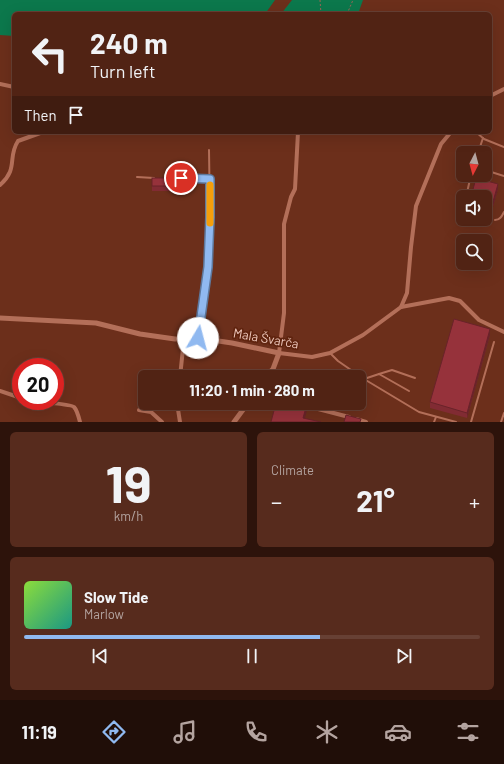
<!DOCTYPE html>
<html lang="en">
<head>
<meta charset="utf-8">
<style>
  body { margin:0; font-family:Barlow,sans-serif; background:#572b1d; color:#f1f3f6; height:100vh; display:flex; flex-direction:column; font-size:15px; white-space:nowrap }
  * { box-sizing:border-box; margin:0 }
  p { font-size:13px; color:#b4a4a0 }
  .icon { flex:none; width:22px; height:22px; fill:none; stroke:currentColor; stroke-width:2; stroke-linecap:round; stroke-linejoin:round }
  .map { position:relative; height:422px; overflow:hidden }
  .side { display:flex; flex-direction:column; gap:10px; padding:10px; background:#2d130b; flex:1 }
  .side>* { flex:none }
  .hud { position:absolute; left:12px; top:12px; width:480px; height:122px; border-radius:6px; box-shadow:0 4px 16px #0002,0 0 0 1px #674034; background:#512314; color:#f1f3f6; overflow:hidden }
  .needle { width:26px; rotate:186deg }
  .buttons { position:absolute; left:456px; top:146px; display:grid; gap:8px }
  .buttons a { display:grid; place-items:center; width:36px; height:36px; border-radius:6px; background:#512314; box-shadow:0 4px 16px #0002,0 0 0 1px #674034; font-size:20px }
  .speed { position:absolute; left:12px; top:358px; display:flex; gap:8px; font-size:20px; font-weight:700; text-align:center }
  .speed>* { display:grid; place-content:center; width:52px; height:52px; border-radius:50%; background:#512314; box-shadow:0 4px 16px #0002,0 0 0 1px #674034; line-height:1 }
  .speed .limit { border:6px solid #d22; background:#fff; color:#111 }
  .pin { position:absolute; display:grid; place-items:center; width:34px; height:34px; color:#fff; margin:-17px; border:2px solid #fff; border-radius:50%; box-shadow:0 1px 4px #0007 }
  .me { position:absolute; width:44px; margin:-22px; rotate:8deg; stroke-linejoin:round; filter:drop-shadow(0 0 3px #0008) }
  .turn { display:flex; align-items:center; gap:14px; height:84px; padding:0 12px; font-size:18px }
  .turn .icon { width:52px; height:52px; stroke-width:2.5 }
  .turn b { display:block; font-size:28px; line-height:34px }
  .then { display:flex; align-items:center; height:38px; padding:0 12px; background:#0003; gap:8px; font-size:15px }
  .big { font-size:30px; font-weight:700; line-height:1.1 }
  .side .widget { flex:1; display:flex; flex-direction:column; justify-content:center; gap:6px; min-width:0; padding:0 14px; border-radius:6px; background:#572b1d }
  .side .dial { align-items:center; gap:0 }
  .dial b { font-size:52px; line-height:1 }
  .song { display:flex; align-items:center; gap:12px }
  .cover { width:48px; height:48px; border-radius:6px; background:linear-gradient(135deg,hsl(90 70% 55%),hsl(170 70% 35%)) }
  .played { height:4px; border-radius:2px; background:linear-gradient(90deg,#90b9f0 65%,#674034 65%) }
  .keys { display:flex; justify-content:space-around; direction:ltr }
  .heat { display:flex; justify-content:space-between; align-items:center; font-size:22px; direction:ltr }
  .side .tiles { flex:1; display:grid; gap:10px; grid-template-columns:1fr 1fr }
  .widget:last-child { grid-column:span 2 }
  .trip { position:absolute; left:138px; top:370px; width:228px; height:40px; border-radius:6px; background:#512314; box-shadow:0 4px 16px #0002,0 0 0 1px #674034; font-weight:700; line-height:40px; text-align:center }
  .menu { display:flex; height:64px; justify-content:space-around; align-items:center; background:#200e08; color:#b4a4a0 }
  .menu .icon { width:28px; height:28px }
  .menu .selected { color:#90b9f0 }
  .menu b { font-size:18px; color:#f1f3f6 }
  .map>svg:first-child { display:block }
  .green { fill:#0c784c }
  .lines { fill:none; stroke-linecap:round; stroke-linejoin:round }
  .path { stroke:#9b6655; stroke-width:1; stroke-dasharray:2 2; stroke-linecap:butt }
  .service { stroke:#b36f59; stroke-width:2 }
  .minor { stroke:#b36f59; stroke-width:4 }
  .tertiary { stroke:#b36f59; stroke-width:5 }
  .wall { fill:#812b33 }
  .shaded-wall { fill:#692329 }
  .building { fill:#96323b; stroke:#692329 }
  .route-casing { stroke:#5e789c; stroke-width:10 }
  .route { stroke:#90b9f0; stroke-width:7 }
  .slow { stroke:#f59e0b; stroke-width:7 }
  .labels { text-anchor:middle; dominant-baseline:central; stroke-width:3.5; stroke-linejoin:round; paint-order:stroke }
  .street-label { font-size:13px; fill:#efc9bd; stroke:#60240f }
</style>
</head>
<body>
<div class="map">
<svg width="504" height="422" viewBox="0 0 504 422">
  <rect width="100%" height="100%" fill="#6c2f1b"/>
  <g class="green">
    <path d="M 0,0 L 275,0 L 265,14 L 14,14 L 14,36 L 0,35 Z"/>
    <path d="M 292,0 L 363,0 L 358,14 L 281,14 Z"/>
  </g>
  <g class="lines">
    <g class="path">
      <path d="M 320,0 L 321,14"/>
      <path d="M 347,14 L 353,0"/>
    </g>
    <g class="service">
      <path d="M 476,132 L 484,139 L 504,147"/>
      <path d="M 478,153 L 483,138"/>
      <path d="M 485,170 L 504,176"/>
      <path d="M 137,177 L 154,178"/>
      <path d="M 179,178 L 210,179"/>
      <path d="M 466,197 L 471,175"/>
      <path d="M 485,218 L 486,218"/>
      <path d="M 495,220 C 500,220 502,216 504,212"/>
      <path d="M 198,338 L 208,267 L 210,217 L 209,150"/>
      <path d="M 331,354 L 338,361 L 364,379 L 419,412 L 456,422"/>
      <path d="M 379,374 L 392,370 L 415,378"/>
      <path d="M 364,379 L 379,374 L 409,391"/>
      <path d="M 434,422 L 436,417"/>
      <path d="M 471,422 L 494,342"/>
      <path d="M 501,422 L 504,413"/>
    </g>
    <g class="minor">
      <path d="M 0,84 L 14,87"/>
      <path d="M 490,96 L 504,89"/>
      <path d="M 298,132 L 295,189 L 291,197 L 284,224 L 284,313 L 279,353 L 312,357 L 330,353 L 363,335 L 401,307 L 449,298 L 460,301 L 479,320 L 504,332"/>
      <path d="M 0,185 C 19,168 7,158 18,141 L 43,132"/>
      <path d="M 401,307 L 407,293 L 411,247 L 416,206 L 441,144 L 451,132"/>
      <path d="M 180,377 L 184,339"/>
      <path d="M 0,391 L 21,398"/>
      <path d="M 32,401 C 39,402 72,404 74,407 C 77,410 79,418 80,422"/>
      <path d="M 177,403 L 180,422"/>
      <path d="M 295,403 L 349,417"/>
      <path d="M 139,410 L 151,412 L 162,422"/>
      <path d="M 356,419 L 366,422"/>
    </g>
    <g class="tertiary">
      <path d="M 0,318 L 96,323 L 140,334 L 175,339 L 198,338 L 232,343 L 279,353 L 273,369 L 265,377"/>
      <path d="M 234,422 L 248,403"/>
    </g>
  </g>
  <g class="wall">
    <rect x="152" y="178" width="28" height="13"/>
    <path d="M 498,189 L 492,210 L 485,208 L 485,197 Z"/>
    <path d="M 490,335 L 467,418 L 430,408 L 430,402 Z"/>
  </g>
  <g class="shaded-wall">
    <path d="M 498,184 L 498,189 L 492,210 L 492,205 Z"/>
    <path d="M 490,329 L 490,335 L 467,418 L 467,413 Z"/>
    <path d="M 307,404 L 307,410 L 304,422 L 303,418 Z"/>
  </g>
  <g class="building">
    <rect x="152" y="178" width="28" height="8"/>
    <path d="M 476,178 L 498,184 L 492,205 L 485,203 L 485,197 L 471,197 Z"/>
    <path d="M 454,319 L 490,329 L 467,413 L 430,402 Z"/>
    <path d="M 276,403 L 302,403 L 307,404 L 303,418 L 321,422 L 271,422 Z"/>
    <path d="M 346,415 L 361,419 L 360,422 L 344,422 Z"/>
  </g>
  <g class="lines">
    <g class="route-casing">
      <path id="route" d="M 181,178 L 210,179 L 210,217 L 208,267 L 198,338"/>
    </g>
    <use href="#route" class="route"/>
    <path class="slow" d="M 210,185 L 210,223"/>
  </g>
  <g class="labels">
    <g class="street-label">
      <text transform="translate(266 338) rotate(10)">Mala Švarča</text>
    </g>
  </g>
</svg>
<div class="buttons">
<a><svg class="needle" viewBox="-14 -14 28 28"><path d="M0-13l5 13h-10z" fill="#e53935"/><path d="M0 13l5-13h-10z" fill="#b4a4a0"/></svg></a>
<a><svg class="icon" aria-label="sound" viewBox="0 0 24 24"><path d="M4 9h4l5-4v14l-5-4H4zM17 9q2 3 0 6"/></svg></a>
<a><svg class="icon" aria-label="search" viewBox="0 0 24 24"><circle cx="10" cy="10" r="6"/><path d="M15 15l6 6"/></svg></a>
</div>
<div class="speed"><div class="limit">20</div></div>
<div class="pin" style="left:181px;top:178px;background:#d93025"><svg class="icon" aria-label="arrive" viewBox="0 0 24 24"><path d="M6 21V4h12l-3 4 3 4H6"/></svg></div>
<svg class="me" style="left:198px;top:338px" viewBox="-20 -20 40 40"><circle r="19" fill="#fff"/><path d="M0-13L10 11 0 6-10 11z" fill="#90b9f0"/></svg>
<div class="trip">11:20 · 1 min · 280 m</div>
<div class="hud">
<div class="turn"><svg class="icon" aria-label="left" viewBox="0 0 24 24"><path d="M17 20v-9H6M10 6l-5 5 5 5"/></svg><div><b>240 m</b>Turn left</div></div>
<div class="then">Then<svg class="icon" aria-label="arrive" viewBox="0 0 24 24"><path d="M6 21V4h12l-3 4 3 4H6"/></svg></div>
</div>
</div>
<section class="side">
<div class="tiles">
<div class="widget dial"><b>19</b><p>km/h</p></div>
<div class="widget"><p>Climate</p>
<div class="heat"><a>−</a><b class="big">21°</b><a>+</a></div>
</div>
<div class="widget">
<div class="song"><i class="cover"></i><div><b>Slow Tide</b><p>Marlow</p></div></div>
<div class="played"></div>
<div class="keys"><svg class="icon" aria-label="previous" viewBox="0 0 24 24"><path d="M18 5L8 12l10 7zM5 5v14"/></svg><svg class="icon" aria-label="pause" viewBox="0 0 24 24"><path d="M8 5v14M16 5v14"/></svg><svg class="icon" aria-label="next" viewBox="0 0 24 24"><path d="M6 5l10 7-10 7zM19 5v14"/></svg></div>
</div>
</div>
</section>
<nav class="menu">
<b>11:19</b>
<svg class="icon selected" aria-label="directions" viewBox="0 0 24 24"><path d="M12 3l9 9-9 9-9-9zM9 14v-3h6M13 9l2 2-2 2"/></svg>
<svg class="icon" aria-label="music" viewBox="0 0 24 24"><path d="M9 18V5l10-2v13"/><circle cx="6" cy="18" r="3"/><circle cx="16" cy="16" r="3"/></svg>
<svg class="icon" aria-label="phone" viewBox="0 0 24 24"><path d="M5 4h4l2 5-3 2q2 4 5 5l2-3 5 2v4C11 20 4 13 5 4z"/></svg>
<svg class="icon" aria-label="climate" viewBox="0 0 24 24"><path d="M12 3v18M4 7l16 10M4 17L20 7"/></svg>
<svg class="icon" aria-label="car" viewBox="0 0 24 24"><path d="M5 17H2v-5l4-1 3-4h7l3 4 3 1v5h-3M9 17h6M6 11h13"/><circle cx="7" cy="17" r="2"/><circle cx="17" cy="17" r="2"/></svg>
<svg class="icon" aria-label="filters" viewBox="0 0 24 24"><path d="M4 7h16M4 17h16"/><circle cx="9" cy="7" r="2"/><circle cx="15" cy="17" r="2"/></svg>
</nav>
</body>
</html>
